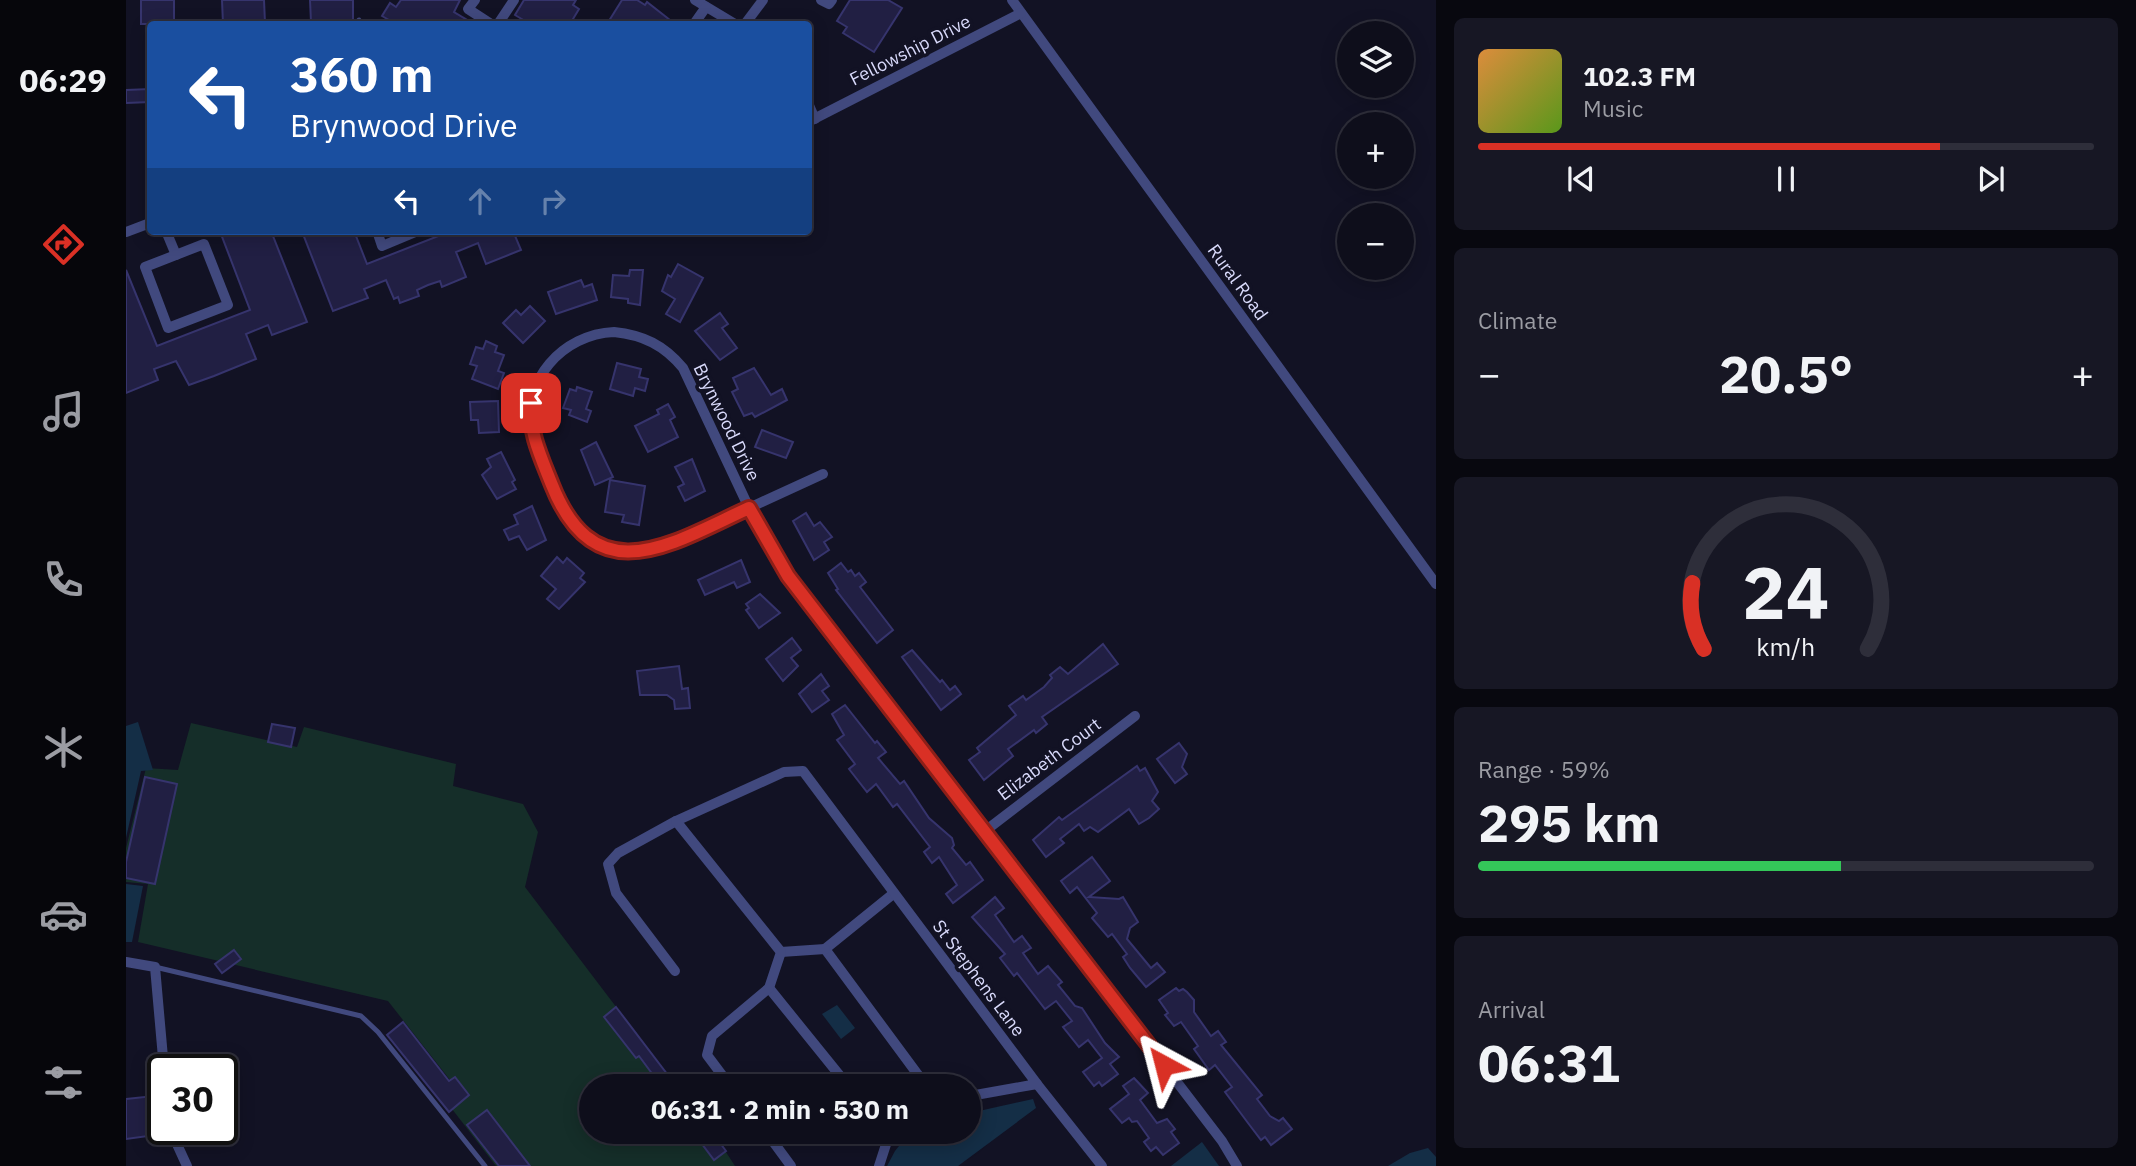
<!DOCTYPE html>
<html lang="en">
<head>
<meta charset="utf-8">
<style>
  body { margin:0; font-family:"IBM Plex Sans",sans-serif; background:#171724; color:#f1f3f6; height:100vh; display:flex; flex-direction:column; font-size:26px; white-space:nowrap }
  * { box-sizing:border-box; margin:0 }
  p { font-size:23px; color:#9b9ca3 }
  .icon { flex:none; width:38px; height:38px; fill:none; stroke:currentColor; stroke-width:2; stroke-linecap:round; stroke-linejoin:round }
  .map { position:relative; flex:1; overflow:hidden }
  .panel { display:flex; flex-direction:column; gap:18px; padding:18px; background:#08080f; width:700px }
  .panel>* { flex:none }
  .guide { position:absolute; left:21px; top:21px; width:665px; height:214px; border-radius:7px; box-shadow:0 4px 18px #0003,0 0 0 2px #2e2e3a; background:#1a4fa0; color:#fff; overflow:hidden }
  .tools { position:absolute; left:1211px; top:21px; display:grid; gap:14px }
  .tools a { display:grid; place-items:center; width:77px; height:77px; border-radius:50%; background:#0e0e1b; box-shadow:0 4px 18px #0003,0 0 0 2px #2e2e3a; font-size:35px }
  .speed { position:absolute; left:21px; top:1054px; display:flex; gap:14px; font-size:35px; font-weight:700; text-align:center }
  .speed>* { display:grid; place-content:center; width:91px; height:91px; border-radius:50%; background:#0e0e1b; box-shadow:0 4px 18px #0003,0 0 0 2px #2e2e3a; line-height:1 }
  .speed .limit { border:4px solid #111; border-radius:10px; background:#fff; color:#111 }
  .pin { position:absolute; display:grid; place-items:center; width:60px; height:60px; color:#fff; margin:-30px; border-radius:14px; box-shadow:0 4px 10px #0006 }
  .me { position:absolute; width:77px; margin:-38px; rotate:322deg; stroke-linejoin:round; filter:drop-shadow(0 0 5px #0008) }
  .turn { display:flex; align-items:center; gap:24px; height:147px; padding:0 28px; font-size:32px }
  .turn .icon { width:91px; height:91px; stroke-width:2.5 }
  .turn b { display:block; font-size:49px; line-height:60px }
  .lanes { display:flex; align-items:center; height:66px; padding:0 28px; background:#0003; justify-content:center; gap:35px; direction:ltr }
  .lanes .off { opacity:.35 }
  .big { font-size:52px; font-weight:800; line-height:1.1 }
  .panel .widget { flex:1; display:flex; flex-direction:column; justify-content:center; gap:10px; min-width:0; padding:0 24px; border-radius:10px; background:#171724 }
  .panel .dial { align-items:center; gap:0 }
  .dial svg { height:182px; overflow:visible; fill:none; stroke:#2e2e3a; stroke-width:7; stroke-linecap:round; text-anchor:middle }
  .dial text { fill:#f1f3f6; stroke:none }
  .song { display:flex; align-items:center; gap:21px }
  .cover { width:84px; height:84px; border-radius:10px; background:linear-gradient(135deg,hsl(30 70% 55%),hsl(90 70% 35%)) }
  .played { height:7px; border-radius:4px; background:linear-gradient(90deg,#d93025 75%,#2e2e3a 75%) }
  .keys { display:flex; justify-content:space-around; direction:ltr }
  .heat { display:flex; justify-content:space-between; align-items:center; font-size:38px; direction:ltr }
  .charge { height:10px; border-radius:5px; background:linear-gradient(90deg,#34c759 59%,#2e2e3a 0) }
  .trip { position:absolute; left:453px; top:1074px; width:402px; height:70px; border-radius:35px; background:#0e0e1b; box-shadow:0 4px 18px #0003,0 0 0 2px #2e2e3a; font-weight:800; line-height:70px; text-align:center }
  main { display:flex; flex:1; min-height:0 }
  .menu { display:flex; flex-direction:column; width:126px; justify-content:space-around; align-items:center; background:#06060b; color:#9b9ca3 }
  .menu .icon { width:49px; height:49px }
  .menu .selected { color:#d93025 }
  .menu b { font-size:32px; color:#f1f3f6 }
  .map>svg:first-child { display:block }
  .green { fill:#152e29 }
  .water { fill:#142e46 }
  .building { fill:#211f43; stroke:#36346d; stroke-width:2 }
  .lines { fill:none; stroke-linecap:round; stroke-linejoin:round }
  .service { stroke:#41497e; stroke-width:5 }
  .minor { stroke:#41497e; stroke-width:10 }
  .route-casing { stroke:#8d1f18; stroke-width:18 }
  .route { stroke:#d93025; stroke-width:12 }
  .labels { text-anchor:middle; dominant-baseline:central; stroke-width:7; stroke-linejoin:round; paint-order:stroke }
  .street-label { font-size:18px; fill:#d9dafb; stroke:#121224 }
</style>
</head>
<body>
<main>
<nav class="menu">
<b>06:29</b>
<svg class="icon selected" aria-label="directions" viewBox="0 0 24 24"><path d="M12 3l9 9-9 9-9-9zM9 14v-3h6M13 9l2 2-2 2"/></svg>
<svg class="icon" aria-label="music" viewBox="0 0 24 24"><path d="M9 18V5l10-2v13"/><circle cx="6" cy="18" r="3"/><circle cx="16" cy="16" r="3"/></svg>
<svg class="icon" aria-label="phone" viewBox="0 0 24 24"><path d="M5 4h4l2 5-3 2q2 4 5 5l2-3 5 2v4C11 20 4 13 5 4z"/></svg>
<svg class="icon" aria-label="climate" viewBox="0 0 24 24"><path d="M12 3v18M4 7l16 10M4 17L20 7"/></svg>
<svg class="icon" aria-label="car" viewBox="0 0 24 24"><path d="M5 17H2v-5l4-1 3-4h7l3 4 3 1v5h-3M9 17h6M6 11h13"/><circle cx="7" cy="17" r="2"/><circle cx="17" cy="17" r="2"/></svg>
<svg class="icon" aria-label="filters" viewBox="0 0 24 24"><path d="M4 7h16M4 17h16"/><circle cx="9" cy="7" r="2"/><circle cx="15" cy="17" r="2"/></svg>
</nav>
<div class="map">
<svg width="1310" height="1166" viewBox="0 0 1310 1166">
  <rect width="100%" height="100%" fill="#121224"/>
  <path class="green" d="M 65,723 L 171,747 L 178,727 L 330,764 L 327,786 L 397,804 L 412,832 L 399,887 L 551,1087 L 466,1087 L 466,1132 L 587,1132 L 609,1166 L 370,1166 L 326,1109 L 339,1099 L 262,1001 L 12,942 L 22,884 L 0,882 L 0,848 L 20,768 L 52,770 Z"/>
  <g class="water">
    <path d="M 12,722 L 27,770 L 15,771 L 0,838 L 0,726 Z"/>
    <path d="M 0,884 L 17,886 L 6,942 L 0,942 Z"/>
    <path d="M 711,1005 L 729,1028 L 715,1039 L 696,1014 Z"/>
    <path d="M 907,1099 L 910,1108 L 832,1166 L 761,1166 L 769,1151 L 784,1132 L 844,1132 L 844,1113 Z"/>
    <path d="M 1076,1142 L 1093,1166 L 1045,1166 Z"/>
    <path d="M 1302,1148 L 1310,1157 L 1310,1166 L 1262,1166 L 1284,1153 Z"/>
  </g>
  <g class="building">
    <rect x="15" y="0" width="33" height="24"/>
    <path d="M 96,0 L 138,0 L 139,23 L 97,24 Z"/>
    <path d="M 184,0 L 227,0 L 227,24 L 189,24 L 185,22 Z"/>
    <path d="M 275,0 L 334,0 L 328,12 L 348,24 L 270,24 L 256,16 L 264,3 L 270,7 Z"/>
    <path d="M 398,0 L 450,0 L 447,5 L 453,9 L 444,24 L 397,24 L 399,21 L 389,15 Z"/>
    <path d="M 496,0 L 511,0 L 519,5 L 521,2 L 549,24 L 481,24 Z"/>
    <path d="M 724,0 L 762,0 L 776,8 L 748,52 L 717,33 L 721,27 L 711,21 Z"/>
    <path d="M 24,89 L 24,102 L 0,103 L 0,90 Z"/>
    <path d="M 104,231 L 145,231 L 181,322 L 146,335 L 142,325 L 120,334 L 130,359 L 88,376 L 63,385 L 50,361 L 28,369 L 32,380 L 0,393 L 0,270 L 31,346 L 124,310 L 95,234 Z"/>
    <path d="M 184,231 L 228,231 L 241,264 L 325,231 L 387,231 L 395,250 L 360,264 L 352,243 L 330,252 L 340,277 L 316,287 L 314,281 L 302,285 L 291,290 L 293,296 L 274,303 L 272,297 L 268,299 L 260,280 L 238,289 L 242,298 L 207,311 L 177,234 Z"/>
    <path d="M 552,264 L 577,278 L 554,322 L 540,314 L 549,299 L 536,291 L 542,275 L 545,277 Z"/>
    <path d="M 504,270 L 517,270 L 514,305 L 502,303 L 502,299 L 485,297 L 487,275 L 503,276 Z"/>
    <path d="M 455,280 L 458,287 L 466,284 L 471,300 L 430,314 L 422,292 Z"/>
    <path d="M 404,306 L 419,321 L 397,343 L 377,323 L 390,310 L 395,315 Z"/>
    <path d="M 594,313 L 602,324 L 596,328 L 611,348 L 594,360 L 569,331 Z"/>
    <path d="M 360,341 L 371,346 L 369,352 L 378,355 L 372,371 L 378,373 L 372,389 L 346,379 L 351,366 L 344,364 L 350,347 L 357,349 Z"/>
    <path d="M 491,363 L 515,369 L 513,377 L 522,379 L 519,391 L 509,388 L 507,396 L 484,389 Z"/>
    <path d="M 628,368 L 645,395 L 656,389 L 661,400 L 629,417 L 626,413 L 618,416 L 606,392 L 612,389 L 607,378 Z"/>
    <path d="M 451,387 L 466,392 L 460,409 L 465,411 L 461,422 L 443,415 L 445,410 L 437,408 L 444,389 L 450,391 Z"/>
    <path d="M 372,401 L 373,432 L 353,433 L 352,420 L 345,420 L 344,402 Z"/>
    <path d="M 542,404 L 549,417 L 544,420 L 552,437 L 522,452 L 509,426 L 533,414 L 531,410 Z"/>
    <path d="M 636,430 L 667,442 L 660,458 L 629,447 Z"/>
    <path d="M 470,442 L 487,477 L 469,485 L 455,450 Z"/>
    <path d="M 375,452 L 389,480 L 386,482 L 390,489 L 371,499 L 356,475 L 365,467 L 361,459 Z"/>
    <path d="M 566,459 L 579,491 L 559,501 L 552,487 L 558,484 L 549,467 Z"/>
    <path d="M 484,480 L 519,486 L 513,525 L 496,522 L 498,515 L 479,512 Z"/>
    <path d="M 406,506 L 420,540 L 401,550 L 393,536 L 383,540 L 378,530 L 392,524 L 388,515 Z"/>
    <path d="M 680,513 L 688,526 L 694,522 L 706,537 L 698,542 L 703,550 L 688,560 L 667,521 Z"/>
    <path d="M 431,557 L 437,563 L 441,558 L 458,573 L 454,578 L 459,582 L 433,609 L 421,599 L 430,589 L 415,576 Z"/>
    <path d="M 615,560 L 624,582 L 611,588 L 608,582 L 579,595 L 572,580 Z"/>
    <path d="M 715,563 L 722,572 L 725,570 L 729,576 L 733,573 L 740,582 L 734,587 L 767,630 L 751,643 L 710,590 L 712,589 L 702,573 Z"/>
    <path d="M 634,594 L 654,613 L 633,628 L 620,610 L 623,608 L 620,604 Z"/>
    <path d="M 666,638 L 675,650 L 665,658 L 672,666 L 657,681 L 640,659 Z"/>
    <path d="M 977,644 L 992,664 L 916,717 L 921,724 L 910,733 L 908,730 L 882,749 L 887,756 L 858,780 L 843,760 L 854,752 L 851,748 L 890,715 L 883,706 L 897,696 L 900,700 L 918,687 L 926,678 L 924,675 L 934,667 L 942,674 Z"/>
    <path d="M 786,650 L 814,682 L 816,680 L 824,690 L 829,686 L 835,694 L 815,710 L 776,657 Z"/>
    <path d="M 553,666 L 556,689 L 562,688 L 564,708 L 549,709 L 548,700 L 541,695 L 514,695 L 511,671 Z"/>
    <path d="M 695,674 L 703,686 L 696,691 L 703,700 L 686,712 L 673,694 Z"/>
    <path d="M 719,705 L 749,743 L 751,741 L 760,752 L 752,758 L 774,784 L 778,781 L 803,818 L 826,838 L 828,845 L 826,848 L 840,865 L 844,862 L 857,880 L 827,903 L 820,894 L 831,885 L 813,857 L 806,863 L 798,852 L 804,847 L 771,804 L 767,807 L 750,784 L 741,792 L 723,769 L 729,764 L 711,740 L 718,735 L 706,714 Z"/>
    <path d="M 146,724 L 169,728 L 165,747 L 142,742 Z"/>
    <path d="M 1053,743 L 1061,754 L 1056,767 L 1061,774 L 1049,783 L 1031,759 Z"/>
    <path d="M 1011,766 L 1014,771 L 1019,768 L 1032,792 L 1026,801 L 1033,809 L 1023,818 L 1013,824 L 1003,809 L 972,832 L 964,827 L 958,831 L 953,824 L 934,839 L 938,843 L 920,857 L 907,840 L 933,817 L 936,820 Z"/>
    <path d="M 19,777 L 51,784 L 29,884 L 0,878 L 0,862 Z"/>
    <path d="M 966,857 L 984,881 L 963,897 L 993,899 L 997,897 L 1012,922 L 1004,928 L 1001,939 L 1025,968 L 1031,963 L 1039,972 L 1020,987 L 1004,968 L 997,957 L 1001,954 L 986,934 L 982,937 L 966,918 L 971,913 L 951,887 L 944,893 L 935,881 Z"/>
    <path d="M 869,897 L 878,908 L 869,915 L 888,942 L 896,936 L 905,948 L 897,953 L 912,974 L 922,966 L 936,982 L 932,985 L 949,1006 L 956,1008 L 979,1043 L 993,1057 L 984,1064 L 992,1074 L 976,1086 L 973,1082 L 968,1086 L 957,1072 L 976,1058 L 962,1040 L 953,1047 L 937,1027 L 946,1021 L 930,1001 L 919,1009 L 891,973 L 888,976 L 874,958 L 879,954 L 846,917 Z"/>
    <path d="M 108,950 L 115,959 L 96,973 L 89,964 Z"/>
    <path d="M 1050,988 L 1053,991 L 1057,989 L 1061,992 L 1068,1000 L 1068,1012 L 1085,1036 L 1092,1031 L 1100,1042 L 1095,1045 L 1136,1095 L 1131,1099 L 1144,1116 L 1153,1121 L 1157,1118 L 1166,1129 L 1145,1145 L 1139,1137 L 1135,1140 L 1122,1123 L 1099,1092 L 1106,1087 L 1089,1065 L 1083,1070 L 1068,1049 L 1072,1046 L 1055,1022 L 1048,1026 L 1039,1015 L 1042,1013 L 1033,1000 Z"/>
    <path d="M 490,1007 L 551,1087 L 536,1087 L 513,1056 L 510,1058 L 478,1017 Z"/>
    <path d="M 277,1022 L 323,1081 L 329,1077 L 343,1095 L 323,1112 L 261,1035 Z"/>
    <path d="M 1008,1078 L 1022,1093 L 1014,1100 L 1031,1123 L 1041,1119 L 1049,1129 L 1045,1132 L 1053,1143 L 1037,1155 L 1030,1147 L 1025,1151 L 1018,1142 L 1023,1138 L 1011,1121 L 1006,1122 L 1003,1118 L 996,1123 L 984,1109 L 1003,1094 L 997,1086 Z"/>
    <path d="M 37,1095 L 37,1134 L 0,1139 L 0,1099 Z"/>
    <path d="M 361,1110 L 404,1166 L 373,1166 L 341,1125 Z"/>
    <path d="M 567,1132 L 586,1132 L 600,1151 L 588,1160 Z"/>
  </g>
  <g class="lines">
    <g class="service">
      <path d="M 233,20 L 235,24"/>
      <path d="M 29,967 L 235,1016 L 252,1032 L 359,1166"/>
    </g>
    <g class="minor">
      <path d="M 349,0 L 342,9 L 365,24"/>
      <path d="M 569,0 L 609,24"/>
      <path d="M 695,0 L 703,4 L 706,0"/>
      <path d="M 886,0 L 1310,584"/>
      <path d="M 372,24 L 388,0"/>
      <path d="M 568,24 L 580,7"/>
      <path d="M 619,24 L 637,0"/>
      <path d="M 682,103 L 689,119"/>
      <path d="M 682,122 L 895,13"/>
      <path d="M 40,231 L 50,255"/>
      <path d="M 251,231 L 256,246 L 292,231"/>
      <path d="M 0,232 L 24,223"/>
      <path d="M 78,244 L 102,305 L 42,328 L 19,267 Z"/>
      <path d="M 488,332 C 517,335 538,345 557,368 L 623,508 C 587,524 545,555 505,552 C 458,549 437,512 422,473 C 417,460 409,447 406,433 C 394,381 437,334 488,332 Z"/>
      <path d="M 697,474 L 623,508 L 648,555 L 1096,1141 L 1111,1166"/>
      <path d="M 859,831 L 1009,716"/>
      <path d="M 767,894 L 699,949 L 801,1087"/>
      <path d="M 655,952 L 699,949"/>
      <path d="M 0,962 L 29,967 L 38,1069"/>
      <path d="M 549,971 L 490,893 L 482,864 L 492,853 L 550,821"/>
      <path d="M 643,988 L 723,1087"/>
      <path d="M 911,1084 L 976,1166"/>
      <path d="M 605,1087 L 581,1055 L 586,1036 L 643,988 L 655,952 L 550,821 L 658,772 L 677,771 L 911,1084 L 844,1096"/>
      <path d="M 44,1129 L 61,1166"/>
      <path d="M 640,1132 L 665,1166"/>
      <path d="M 753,1166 L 764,1132"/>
    </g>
  </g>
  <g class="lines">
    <g class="route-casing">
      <path id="route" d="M 405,403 C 403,433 415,457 426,485 C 470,596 548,542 623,508 L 662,576 L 1038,1065"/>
    </g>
    <use href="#route" class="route"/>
  </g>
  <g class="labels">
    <g class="street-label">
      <text transform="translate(784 50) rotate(-27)">Fellowship Drive</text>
      <text transform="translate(1112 282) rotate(54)">Rural Road</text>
      <text transform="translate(601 422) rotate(64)">Brynwood Drive</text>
      <text transform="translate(923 759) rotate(-37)">Elizabeth Court</text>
      <text transform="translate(853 978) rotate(53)">St Stephens Lane</text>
    </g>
  </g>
</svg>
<div class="tools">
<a><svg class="icon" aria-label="layers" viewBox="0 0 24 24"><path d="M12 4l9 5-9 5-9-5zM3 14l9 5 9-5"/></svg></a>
<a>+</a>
<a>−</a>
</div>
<div class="speed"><div class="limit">30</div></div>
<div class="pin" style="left:405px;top:403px;background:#d93025"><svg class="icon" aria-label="arrive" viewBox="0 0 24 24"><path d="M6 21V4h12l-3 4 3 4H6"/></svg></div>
<svg class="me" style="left:1038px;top:1065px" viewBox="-20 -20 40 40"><path d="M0-17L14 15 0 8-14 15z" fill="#d93025" stroke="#fff" stroke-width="4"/></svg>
<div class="trip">06:31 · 2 min · 530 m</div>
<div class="guide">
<div class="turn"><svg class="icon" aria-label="left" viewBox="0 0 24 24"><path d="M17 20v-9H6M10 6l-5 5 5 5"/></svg><div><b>360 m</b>Brynwood Drive</div></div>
<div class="lanes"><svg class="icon" aria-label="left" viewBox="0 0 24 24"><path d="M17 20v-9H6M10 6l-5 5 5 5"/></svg><svg class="icon off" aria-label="ahead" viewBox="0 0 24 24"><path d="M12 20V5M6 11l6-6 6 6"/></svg><svg class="icon off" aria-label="right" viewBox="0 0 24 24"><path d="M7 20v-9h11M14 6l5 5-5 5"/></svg></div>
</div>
</div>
<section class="panel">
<div class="widget">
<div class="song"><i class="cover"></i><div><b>102.3 FM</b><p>Music</p></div></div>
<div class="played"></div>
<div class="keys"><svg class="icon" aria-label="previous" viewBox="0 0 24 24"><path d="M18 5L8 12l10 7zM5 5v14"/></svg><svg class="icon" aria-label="pause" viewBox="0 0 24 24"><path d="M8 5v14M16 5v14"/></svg><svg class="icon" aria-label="next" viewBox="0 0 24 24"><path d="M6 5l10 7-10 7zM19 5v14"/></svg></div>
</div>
<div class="widget"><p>Climate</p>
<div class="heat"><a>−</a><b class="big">20.5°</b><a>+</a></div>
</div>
<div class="widget dial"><svg viewBox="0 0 100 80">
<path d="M14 69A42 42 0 1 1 86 69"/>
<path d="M14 69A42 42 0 0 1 9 40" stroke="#d93025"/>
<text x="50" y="56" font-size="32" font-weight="700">24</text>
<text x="50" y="72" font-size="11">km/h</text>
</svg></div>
<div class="widget"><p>Range · 59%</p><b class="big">295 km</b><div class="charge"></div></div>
<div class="widget"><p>Arrival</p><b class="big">06:31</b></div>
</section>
</main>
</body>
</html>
